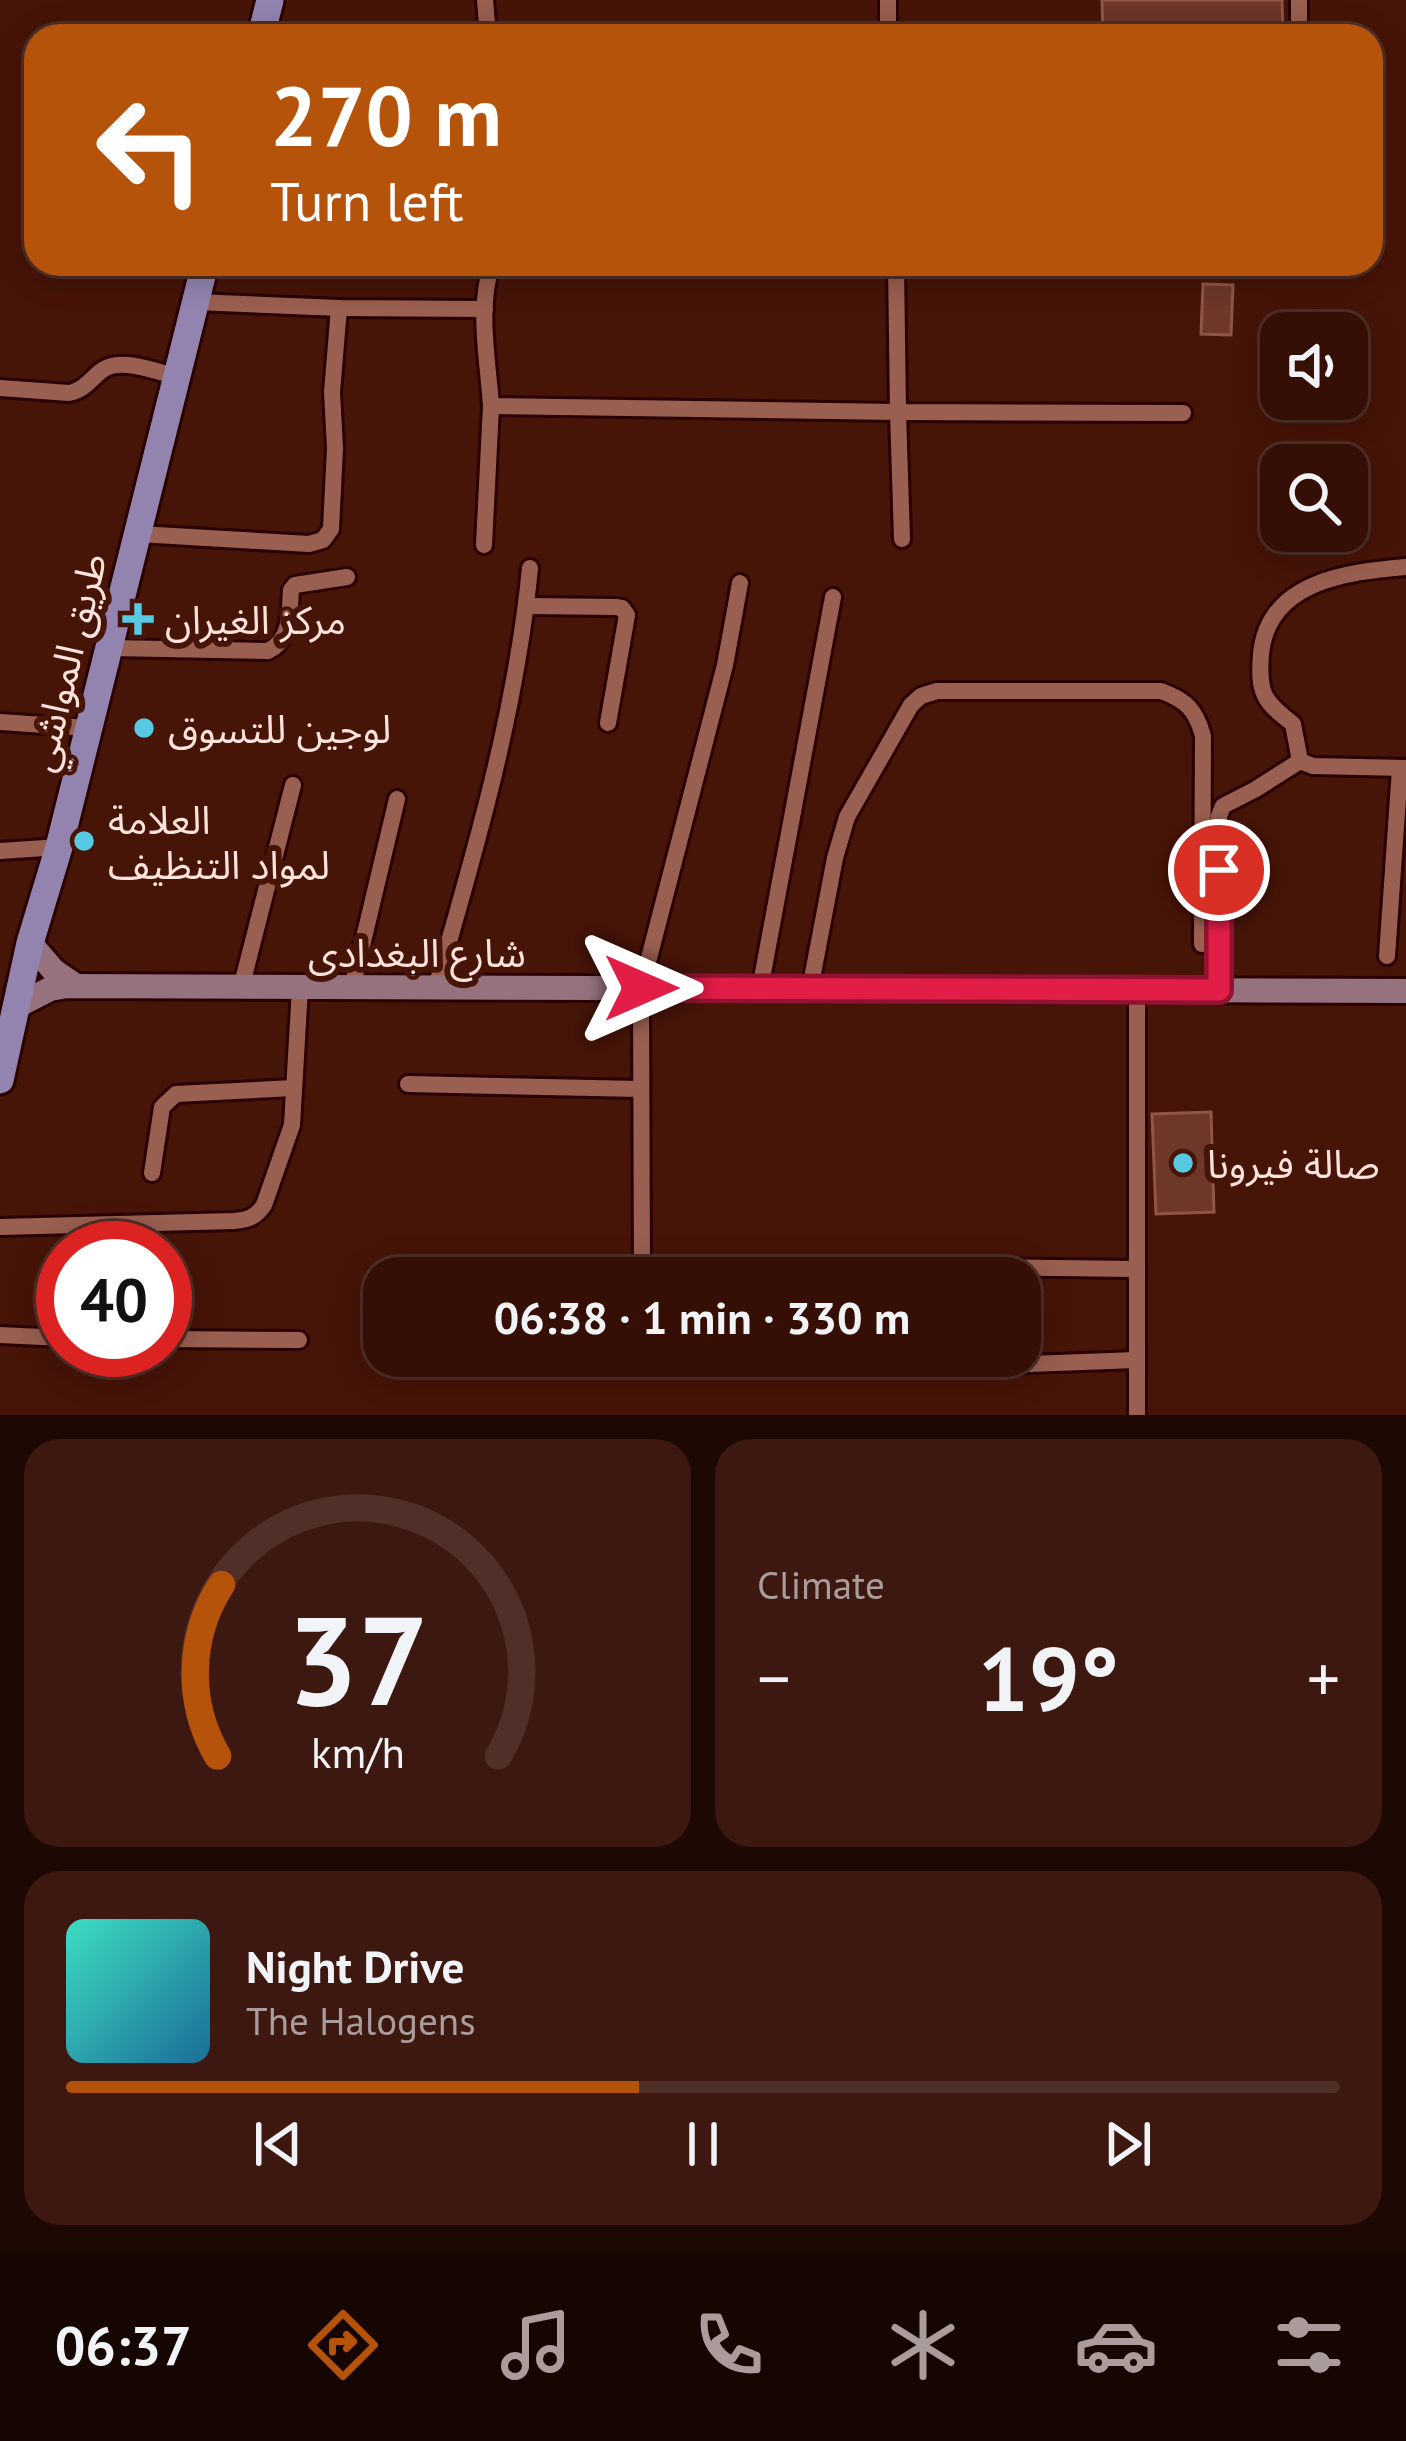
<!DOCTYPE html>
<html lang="en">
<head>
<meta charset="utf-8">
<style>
  body { margin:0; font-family:"PT Sans","Noto Sans Arabic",sans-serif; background:#3d1810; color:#f1f3f6; height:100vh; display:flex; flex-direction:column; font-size:45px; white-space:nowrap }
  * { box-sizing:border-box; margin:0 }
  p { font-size:39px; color:#aa9c9b }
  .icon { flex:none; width:66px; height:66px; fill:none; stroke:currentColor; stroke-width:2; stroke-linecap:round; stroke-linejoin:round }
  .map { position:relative; height:1415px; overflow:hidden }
  .drawer { display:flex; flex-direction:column; gap:24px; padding:24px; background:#1d0803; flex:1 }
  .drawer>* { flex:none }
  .top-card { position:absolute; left:24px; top:24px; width:1359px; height:252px; border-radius:36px; box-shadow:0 6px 30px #0003,0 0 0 3px #4f2f28; background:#b45309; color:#fff; overflow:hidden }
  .tools { position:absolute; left:1260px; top:312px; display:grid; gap:24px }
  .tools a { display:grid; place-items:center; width:108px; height:108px; border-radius:24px; background:#350f06; box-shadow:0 6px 30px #0003,0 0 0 3px #4f2f28; font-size:60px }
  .speed { position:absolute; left:36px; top:1221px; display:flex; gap:24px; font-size:60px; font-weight:700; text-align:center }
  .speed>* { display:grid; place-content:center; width:156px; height:156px; border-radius:50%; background:#350f06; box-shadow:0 6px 30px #0003,0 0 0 3px #4f2f28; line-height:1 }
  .speed .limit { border:18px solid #d22; background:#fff; color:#111 }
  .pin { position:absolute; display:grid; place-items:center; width:102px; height:102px; color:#fff; margin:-51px; border:6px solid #fff; border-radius:50%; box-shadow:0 3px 12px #0007 }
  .me { position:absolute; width:132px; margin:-66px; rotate:90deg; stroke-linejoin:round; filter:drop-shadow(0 0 9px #0008) }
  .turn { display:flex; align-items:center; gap:42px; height:252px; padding:0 48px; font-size:54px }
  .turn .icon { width:156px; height:156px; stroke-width:2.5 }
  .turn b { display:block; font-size:84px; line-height:102px }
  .big { font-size:90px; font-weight:700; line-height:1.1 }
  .drawer .tile { flex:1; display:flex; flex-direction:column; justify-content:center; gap:18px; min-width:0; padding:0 42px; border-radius:36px; background:#3d1810 }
  .drawer .dial { align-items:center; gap:0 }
  .dial svg { height:312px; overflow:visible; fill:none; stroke:#4f2f28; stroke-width:7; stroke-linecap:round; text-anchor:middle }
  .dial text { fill:#f1f3f6; stroke:none }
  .song { display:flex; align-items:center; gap:36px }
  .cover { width:144px; height:144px; border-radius:18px; background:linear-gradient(135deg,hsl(170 70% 55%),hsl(200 70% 35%)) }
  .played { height:12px; border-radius:6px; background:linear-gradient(90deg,#b45309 45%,#4f2f28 45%) }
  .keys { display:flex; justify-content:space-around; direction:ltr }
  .heat { display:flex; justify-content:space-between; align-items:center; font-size:66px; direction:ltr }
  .drawer .tiles { flex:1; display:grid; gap:24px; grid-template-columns:1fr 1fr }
  .tile:last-child { grid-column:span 2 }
  .trip { position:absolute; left:363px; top:1257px; width:678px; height:120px; border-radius:36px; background:#350f06; box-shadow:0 6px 30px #0003,0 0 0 3px #4f2f28; font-weight:700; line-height:120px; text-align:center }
  .menu { display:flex; height:192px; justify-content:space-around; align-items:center; background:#150602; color:#aa9c9b }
  .menu .icon { width:84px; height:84px }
  .menu .selected { color:#b45309 }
  .menu b { font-size:54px; color:#f1f3f6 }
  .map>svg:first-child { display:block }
  .building { fill:#6d372a; stroke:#8f5647; stroke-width:3 }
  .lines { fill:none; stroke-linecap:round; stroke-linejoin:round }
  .street-casing { stroke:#2a0000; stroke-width:22 }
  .secondary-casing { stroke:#2a0000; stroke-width:30 }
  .primary-casing { stroke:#2a0000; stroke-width:33 }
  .street { stroke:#995f50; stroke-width:16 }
  .secondary { stroke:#96727f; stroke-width:24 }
  .primary { stroke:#9284af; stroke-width:27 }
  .route-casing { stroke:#92132f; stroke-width:30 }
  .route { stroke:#e11d48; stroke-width:21 }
  .poi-dot { fill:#57c9e3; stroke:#471408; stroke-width:4.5 }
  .labels { text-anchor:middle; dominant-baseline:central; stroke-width:12; stroke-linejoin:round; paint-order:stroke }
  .poi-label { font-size:39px; fill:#ffe3dc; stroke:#471408; text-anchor:start }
  .street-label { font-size:39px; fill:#ffe3dc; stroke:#471408 }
</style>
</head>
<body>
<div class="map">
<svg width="1406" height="1415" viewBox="0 0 1406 1415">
  <rect width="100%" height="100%" fill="#471408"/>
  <g class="building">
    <path d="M 1102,0 L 1282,0 L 1283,36 L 1103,36 Z"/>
    <path d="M 1203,284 L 1233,285 L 1231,335 L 1201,334 Z"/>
    <path d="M 1211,1112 L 1214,1212 L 1156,1214 L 1152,1114 Z"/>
  </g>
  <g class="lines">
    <g class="street-casing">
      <g id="street">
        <path d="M 485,0 L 488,36"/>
        <path d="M 888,0 L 888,36"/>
        <path d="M 1299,0 L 1299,36"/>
        <path d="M 492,264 C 477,308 488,360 491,406 L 898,412 L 902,539"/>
        <path d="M 896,264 L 898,412 L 1183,413"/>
        <path d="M 196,302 L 339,308 L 485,309"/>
        <path d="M 0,388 L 69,393 C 84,390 90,380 101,371 C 120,356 157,372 178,377"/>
        <path d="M 139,534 L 309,544 L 323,540 L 331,529 L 335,448 L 332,392 L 339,308"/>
        <path d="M 484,545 L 491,406"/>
        <path d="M 1406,567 C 1347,572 1268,581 1261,654 C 1258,693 1263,701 1293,724 L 1300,761 L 1313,766 L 1406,768"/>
        <path d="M 526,606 L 616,607 L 622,608 L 627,615 L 608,723"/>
        <path d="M 110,648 L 268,651 C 292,639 289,614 291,590 L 295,585 L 347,577"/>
        <path d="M 0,722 L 88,728"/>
        <path d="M 0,851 L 59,847"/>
        <path d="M 1387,956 L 1400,769"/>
        <path d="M 436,987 C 476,848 516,712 530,568"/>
        <path d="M 241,988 L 293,785"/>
        <path d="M 352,988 L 397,799"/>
        <path d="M 760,989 L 833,597"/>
        <path d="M 810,989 L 835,858 L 847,817 L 911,705 L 921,696 L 937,691 L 1161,691 C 1186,700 1196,710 1203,736 L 1202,944"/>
        <path d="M 1137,990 L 1137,1415"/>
        <path d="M 1219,990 L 1219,816 L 1223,806 L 1256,789 L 1300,761"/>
        <path d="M 408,1084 L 640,1089"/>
        <path d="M 152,1173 L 162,1107 L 176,1094 L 294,1088"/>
        <path d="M 0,1227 L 234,1221 C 248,1220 256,1217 264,1205 L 292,1125 L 300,988"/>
        <path d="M 988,1267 L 1136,1269"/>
        <path d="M 642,1278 L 641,989 L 725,665 L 740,583"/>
        <path d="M 0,1335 L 63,1338"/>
        <path d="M 165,1339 L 299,1340"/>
        <path d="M 422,1365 L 540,1364 L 602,1360 L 618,1356"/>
        <path d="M 1001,1365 L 1136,1360"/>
      </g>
    </g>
    <g class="secondary-casing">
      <g id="secondary">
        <path d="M 30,943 L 54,971 L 76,986"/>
        <path d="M 15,1007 L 50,989 L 67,986 L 1406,991"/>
      </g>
    </g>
    <g class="primary-casing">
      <g id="primary">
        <path d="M 261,36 L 270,0"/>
        <path d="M 0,1080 L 30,943 L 59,847 L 205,264"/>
      </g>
    </g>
    <use href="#street" class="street"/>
    <use href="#secondary" class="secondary"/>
    <use href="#primary" class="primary"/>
  </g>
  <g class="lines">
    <g class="route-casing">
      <path id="route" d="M 641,988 L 1219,990 L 1219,870"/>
    </g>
    <use href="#route" class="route"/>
  </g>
  <g class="poi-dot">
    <path d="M132 601h12v12h12v12h-12v12h-12v-12h-12v-12h12z"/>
    <circle cx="144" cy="728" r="12"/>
    <circle cx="84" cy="841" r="12"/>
    <circle cx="1183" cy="1163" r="12"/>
  </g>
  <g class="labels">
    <g class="poi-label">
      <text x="165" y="619">مركز الغيران</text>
      <text x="168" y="728">لوجين للتسوق</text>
      <text x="108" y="819">العلامة<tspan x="108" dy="45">لمواد التنظيف</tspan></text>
      <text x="1207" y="1163">صالة فيرونا</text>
    </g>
    <g class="street-label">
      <text transform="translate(66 662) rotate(-76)">طريق المواشي</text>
      <text x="417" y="952">شارع البغدادى</text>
    </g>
  </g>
</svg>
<div class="tools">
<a><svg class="icon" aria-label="sound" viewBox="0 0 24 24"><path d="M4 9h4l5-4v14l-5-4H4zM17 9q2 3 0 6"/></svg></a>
<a><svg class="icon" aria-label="search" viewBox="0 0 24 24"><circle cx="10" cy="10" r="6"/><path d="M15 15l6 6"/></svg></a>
</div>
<div class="speed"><div class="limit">40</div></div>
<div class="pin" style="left:1219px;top:870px;background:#d93025"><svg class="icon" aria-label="arrive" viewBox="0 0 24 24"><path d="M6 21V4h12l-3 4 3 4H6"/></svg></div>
<svg class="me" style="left:641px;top:988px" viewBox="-20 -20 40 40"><path d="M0-17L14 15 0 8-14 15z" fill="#e11d48" stroke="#fff" stroke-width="4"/></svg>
<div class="trip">06:38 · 1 min · 330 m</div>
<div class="top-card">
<div class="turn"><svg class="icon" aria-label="left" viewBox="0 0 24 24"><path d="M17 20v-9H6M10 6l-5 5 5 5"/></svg><div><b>270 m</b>Turn left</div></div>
</div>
</div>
<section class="drawer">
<div class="tiles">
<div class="tile dial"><svg viewBox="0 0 100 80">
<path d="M14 69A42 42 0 1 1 86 69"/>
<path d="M14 69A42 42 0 0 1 15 25" stroke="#b45309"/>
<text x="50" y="56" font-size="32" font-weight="700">37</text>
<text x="50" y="72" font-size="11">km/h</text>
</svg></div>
<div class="tile"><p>Climate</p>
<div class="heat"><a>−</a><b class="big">19°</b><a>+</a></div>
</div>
<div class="tile">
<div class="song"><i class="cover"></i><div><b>Night Drive</b><p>The Halogens</p></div></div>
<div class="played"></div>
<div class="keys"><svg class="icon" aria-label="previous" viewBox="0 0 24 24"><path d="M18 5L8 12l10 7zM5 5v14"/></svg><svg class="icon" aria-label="pause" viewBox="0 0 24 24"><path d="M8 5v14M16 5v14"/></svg><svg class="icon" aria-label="next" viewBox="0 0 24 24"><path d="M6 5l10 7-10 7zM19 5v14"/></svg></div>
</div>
</div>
</section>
<nav class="menu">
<b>06:37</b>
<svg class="icon selected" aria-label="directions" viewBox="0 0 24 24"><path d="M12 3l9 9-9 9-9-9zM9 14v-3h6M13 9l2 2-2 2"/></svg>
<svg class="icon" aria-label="music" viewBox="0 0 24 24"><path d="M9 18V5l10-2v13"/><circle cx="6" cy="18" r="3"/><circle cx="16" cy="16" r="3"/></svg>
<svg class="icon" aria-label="phone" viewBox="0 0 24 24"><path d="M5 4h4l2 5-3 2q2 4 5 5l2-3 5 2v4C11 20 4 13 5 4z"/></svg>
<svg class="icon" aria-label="climate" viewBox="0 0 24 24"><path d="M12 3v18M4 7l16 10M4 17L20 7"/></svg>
<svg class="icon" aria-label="car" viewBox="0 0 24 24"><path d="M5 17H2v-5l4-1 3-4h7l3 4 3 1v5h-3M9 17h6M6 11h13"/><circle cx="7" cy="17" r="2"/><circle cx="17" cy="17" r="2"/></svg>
<svg class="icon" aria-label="filters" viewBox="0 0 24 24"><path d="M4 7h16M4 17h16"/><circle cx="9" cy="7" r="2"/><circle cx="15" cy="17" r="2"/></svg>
</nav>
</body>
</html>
